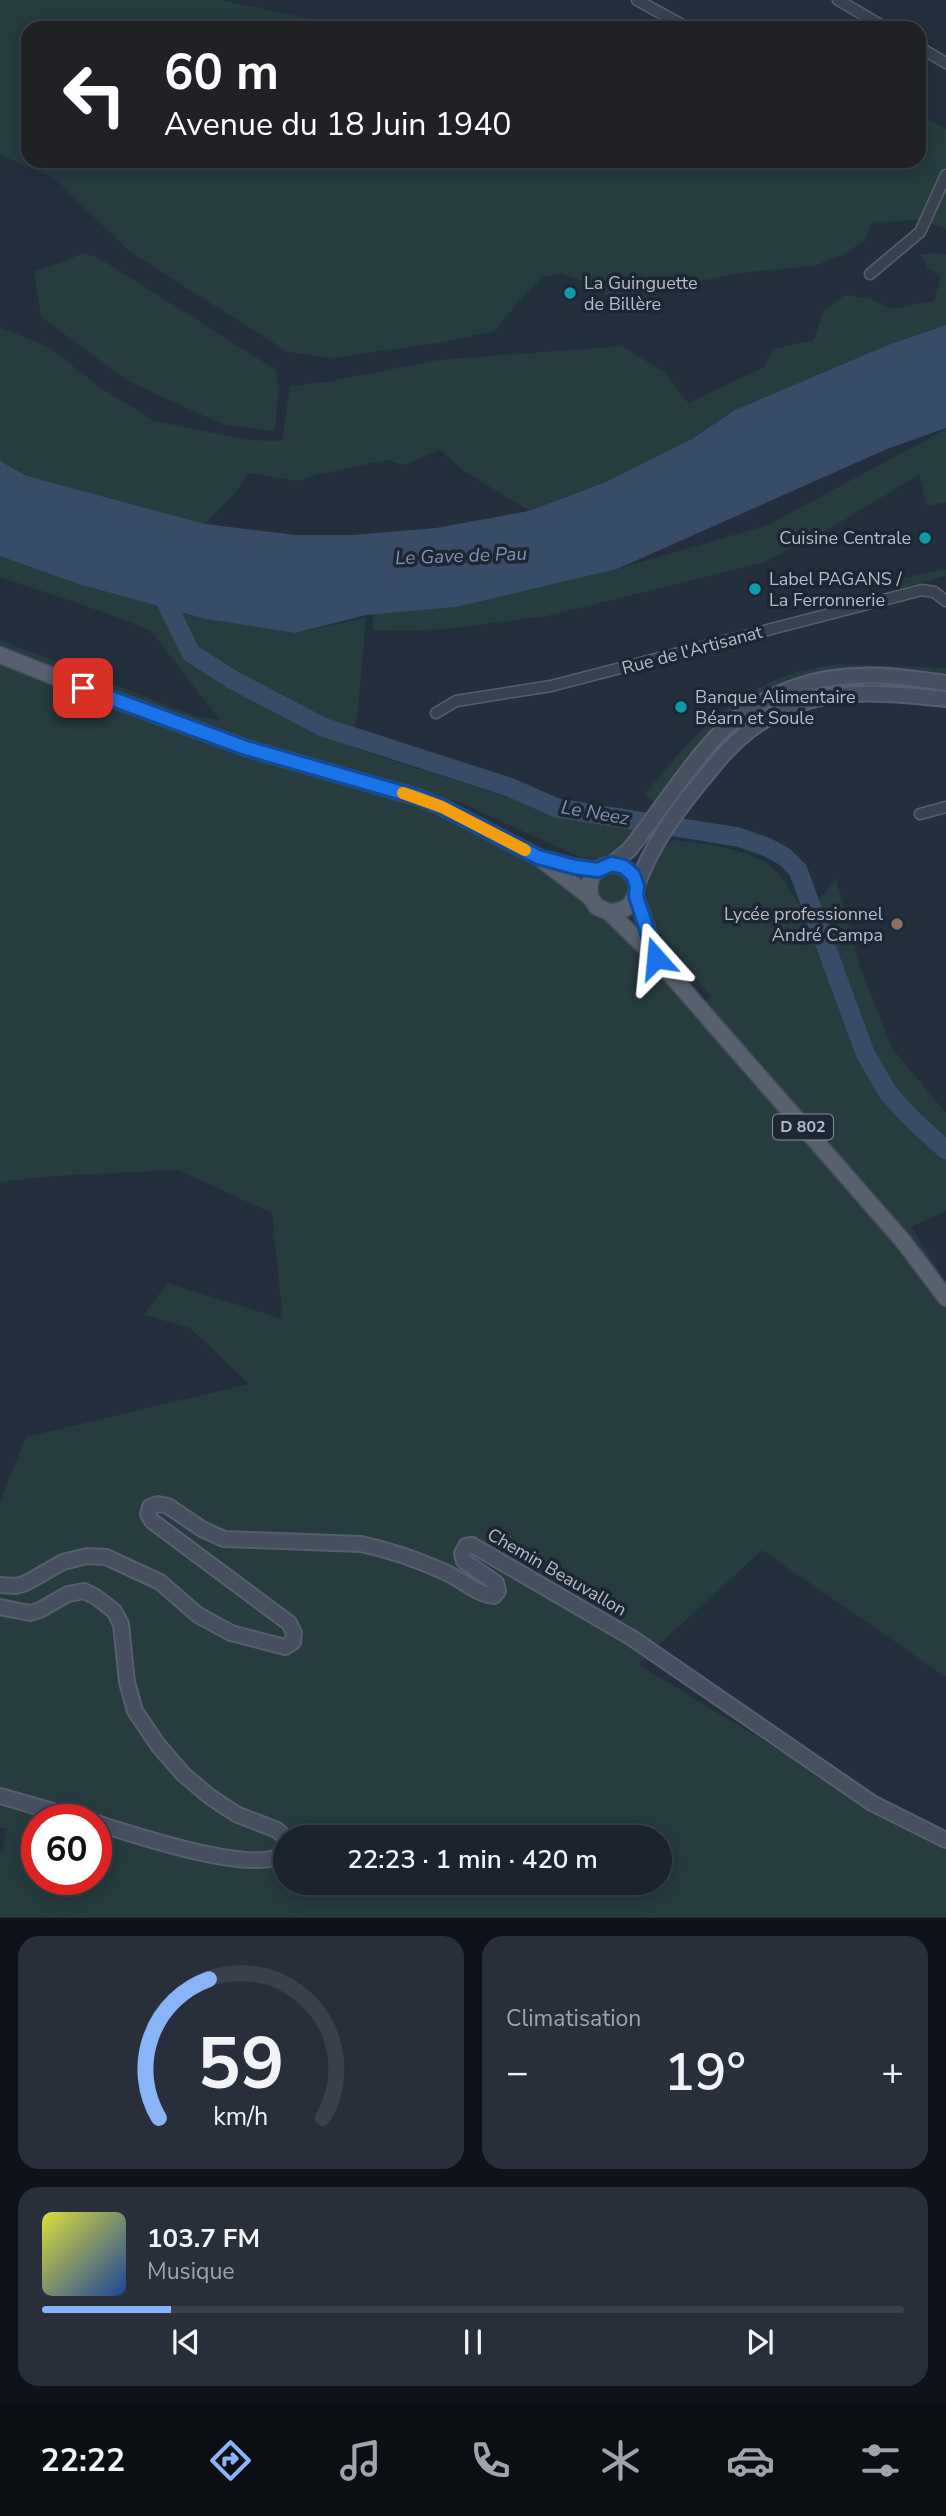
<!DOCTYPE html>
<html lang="fr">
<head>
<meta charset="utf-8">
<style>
  body { margin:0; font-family:"Nunito Sans",sans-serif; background:#282f3a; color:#f1f3f6; height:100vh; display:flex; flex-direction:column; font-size:26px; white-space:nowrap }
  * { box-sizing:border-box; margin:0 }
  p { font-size:23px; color:#a0a4aa }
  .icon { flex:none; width:38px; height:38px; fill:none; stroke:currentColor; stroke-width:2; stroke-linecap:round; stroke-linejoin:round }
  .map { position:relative; height:1918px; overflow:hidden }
  .details { display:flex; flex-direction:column; gap:18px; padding:18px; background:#0f1319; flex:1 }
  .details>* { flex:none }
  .top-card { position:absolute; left:21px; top:21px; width:905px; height:147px; border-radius:21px; box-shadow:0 4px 18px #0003,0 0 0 2px #39404a; background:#202124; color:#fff; overflow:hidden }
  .speed { position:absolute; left:21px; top:1804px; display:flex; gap:14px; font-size:35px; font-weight:700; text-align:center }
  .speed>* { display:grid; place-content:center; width:91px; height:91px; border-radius:50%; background:#1b232e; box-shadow:0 4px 18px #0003,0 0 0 2px #39404a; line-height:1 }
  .speed .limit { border:10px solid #d22; background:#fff; color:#111 }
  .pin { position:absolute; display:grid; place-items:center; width:60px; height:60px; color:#fff; margin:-30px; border-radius:14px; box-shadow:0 4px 10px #0006 }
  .me { position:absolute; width:77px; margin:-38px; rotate:342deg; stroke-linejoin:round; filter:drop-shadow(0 0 5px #0008) }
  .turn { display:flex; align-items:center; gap:24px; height:147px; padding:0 28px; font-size:32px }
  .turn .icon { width:91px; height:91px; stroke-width:2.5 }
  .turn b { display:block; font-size:49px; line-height:60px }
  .big { font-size:52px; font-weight:600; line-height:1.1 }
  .details .widget { flex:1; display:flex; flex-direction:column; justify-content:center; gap:10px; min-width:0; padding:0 24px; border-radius:21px; background:#282f3a }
  .details .dial { align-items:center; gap:0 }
  .dial svg { height:182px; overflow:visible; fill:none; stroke:#39404a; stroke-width:7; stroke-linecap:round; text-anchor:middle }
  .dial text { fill:#f1f3f6; stroke:none }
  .song { display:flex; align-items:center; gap:21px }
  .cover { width:84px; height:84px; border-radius:10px; background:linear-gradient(135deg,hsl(60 70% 55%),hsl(220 70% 35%)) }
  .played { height:7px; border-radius:4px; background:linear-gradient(90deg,#8ab4f8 15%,#39404a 15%) }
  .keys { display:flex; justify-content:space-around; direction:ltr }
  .heat { display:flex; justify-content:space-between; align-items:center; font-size:38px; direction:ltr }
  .details .tiles { flex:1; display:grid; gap:18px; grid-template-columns:1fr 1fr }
  .widget:last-child { grid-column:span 2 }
  .trip { position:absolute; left:273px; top:1825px; width:399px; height:70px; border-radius:35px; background:#1b232e; box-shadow:0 4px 18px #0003,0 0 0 2px #39404a; font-weight:600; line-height:70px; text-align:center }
  .menu { display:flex; height:112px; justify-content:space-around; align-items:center; background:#0b0e12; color:#a0a4aa }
  .menu .icon { width:49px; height:49px }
  .menu .active { color:#8ab4f8 }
  .menu b { font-size:32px; color:#f1f3f6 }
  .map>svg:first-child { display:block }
  .green { fill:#263c3f; fill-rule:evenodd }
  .water { fill:#394c67 }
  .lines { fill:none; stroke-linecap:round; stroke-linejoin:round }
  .river { stroke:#394c67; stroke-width:19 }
  .street-casing { stroke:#565f6c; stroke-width:13 }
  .secondary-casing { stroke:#565f6c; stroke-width:18 }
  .primary-casing { stroke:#414a57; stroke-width:19 }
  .street { stroke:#38414e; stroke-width:10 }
  .secondary { stroke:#465061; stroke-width:14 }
  .primary { stroke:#56606e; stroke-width:16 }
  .route-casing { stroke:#114b97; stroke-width:18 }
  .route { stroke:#1a73e8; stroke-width:12 }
  .slow { stroke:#f59e0b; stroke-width:12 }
  .culture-dot { fill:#0f9aa8; stroke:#1d2633; stroke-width:2.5 }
  .education-dot { fill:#8d6e63; stroke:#1d2633; stroke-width:2.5 }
  .labels { text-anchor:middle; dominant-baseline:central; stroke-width:7; stroke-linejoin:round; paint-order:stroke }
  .shield { fill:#1d2633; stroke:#878f9c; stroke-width:2 }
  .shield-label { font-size:16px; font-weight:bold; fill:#b4bcc9 }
  .poi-label { font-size:18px; fill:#b4bcc9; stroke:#1d2633; text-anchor:start }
  .street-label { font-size:18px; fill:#b4bcc9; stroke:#1d2633 }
  .water-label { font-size:19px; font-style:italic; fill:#7c92b1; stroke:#1d2633 }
</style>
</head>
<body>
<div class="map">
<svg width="946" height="1918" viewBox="0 0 946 1918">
  <rect width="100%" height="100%" fill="#242f3e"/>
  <g class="green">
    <path d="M 0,0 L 220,0 L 355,28 L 28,28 L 28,161 L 919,161 L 919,114 L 946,129 L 946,229 L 921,220 L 872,222 L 864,241 L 840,256 L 814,266 L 738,273 L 652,291 L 626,315 L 616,307 L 598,287 L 561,273 L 543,277 L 517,303 L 495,331 L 445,342 L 332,358 L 288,352 L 130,252 L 54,178 L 0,155 Z"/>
    <path d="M 934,252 L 946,255 L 946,325 L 888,345 L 735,410 L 692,439 L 608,481 L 529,511 L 464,471 L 440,450 L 404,465 L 387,460 L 320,474 L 297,481 L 248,473 L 236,492 L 205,524 L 27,476 L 0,461 L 0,327 L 48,347 L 101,388 L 154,421 L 248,440 L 282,441 L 290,386 L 326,382 L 439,360 L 622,346 L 664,372 L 688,403 L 764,367 L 773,349 L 814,340 L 824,310 L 845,295 L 869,298 L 891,309 L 934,301 L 941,277 L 928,268 L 920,255 Z"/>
    <path d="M 85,253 L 102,260 L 276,370 L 278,394 L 275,431 L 224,425 L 130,382 L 41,317 L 34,272 Z"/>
    <path d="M 946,429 L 946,502 L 927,506 L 919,475 L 832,527 L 765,562 L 546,616 L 456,628 L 414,631 L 373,630 L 372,614 L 456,607 L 617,569 L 768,525 Z"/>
    <path d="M 0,556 L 78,584 L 206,619 L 295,633 L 366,618 L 358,709 L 351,747 L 507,797 L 549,812 L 636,827 C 620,851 609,861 579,857 L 461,803 L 347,766 L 345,777 L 382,791 L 597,886 C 610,854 647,887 616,904 L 706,1001 L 711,996 C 681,961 634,923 650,871 C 654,859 664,849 672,840 C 700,843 756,849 776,871 C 787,883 796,901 806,916 L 836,879 L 861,969 L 892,1048 L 946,1113 L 946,1211 L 911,1227 L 946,1283 L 946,1677 L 762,1550 L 638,1664 L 769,1744 L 946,1848 L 946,1917 L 0,1917 L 0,1852 L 3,1852 L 7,1829 L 0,1827 L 0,1502 L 26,1437 L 249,1384 L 190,1328 L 144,1315 L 167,1283 L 283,1319 L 272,1213 L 178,1170 L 54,1176 L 0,1182 L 0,640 L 195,716 L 220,720 L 150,630 L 75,602 L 0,577 ZM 37,1820 L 96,1820 L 96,1880 L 37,1880 ZM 285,1838 L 660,1838 L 660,1883 L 285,1883 Z"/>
    <path d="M 946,569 L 946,576 L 905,587 L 901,588 L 898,579 Z"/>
    <path d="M 841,664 L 946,668 L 946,675 C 912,671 879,666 845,668 C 760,674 698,734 656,803 L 645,794 C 702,724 747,674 841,664 Z"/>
  </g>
  <path class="water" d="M 946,325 L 946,428 L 887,449 L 617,569 L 456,607 L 366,615 L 295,633 L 206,619 L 78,584 L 0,556 L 0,461 L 27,476 L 205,524 L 296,535 L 353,535 L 436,528 L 529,511 L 608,481 L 692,439 L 735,410 L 888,345 Z"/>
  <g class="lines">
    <path class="river" d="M 158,586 L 191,653 L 233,680 L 323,727 L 509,787 L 557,808 L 738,837 L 767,847 L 785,857 L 798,870 L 865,1053 L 888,1093 L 912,1119 L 946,1150"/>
    <g class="street-casing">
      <g id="street">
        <path d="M 637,0 L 688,28"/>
        <path d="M 838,0 L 886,28"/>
        <path d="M 919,47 L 946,63"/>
        <path d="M 870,274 L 920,232 L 946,175"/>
        <path d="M 436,713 L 456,701 L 551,686 L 922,590 L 934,592 L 946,601"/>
        <path d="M 920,814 L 946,807"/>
      </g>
    </g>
    <g class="secondary-casing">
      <g id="secondary">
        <path d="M 612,864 L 629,850 C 659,813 684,771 717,736 C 752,700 806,677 856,676 C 886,674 916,679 946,683"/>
        <path d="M 637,885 C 651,847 673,816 698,785 C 708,774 716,762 726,752 C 789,684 862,690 946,699"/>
        <path d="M 0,1585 L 16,1586 L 26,1583 L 63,1562 L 87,1556 L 106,1557 L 160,1582 L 198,1615 L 231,1633 L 285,1647 L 293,1642 L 294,1633 L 289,1623 L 152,1521 L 148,1514 L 150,1507 L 158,1504 L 168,1506 L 202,1529 L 224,1539 L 361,1544 C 390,1550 418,1560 445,1572 C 461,1579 476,1594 494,1596 L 498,1591 L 496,1583 L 464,1561 L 462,1554 L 466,1546 L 472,1545 L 632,1638 L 872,1803 L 946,1840"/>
        <path d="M 0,1607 L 30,1613 L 40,1610 L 68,1594 L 84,1591 L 96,1597 L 114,1611 L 121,1624 L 127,1682 L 135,1711 L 158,1745 L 183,1774 L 209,1796 L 236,1814 L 277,1830 L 286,1838"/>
        <path d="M 0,1796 L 84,1820"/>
        <path d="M 96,1823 C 133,1834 256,1877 285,1853"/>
      </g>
    </g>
    <g class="primary-casing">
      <g id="primary">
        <path d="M 0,655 L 83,688 L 246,748 L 417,797 L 442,807 L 538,857 L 590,897 L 597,907 L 609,912 L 656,958 L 903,1241 L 946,1298"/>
        <path d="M 549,860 L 575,867 L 598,870"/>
        <path d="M 636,896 L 656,956"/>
        <path d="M 590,897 C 582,845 654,864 633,900 C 628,910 620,911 609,912"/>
      </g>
    </g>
    <use href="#street" class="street"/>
    <use href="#secondary" class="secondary"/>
    <use href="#primary" class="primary"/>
  </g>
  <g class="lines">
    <g class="route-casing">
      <path id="route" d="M 83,688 L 246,748 L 417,797 L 442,807 L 538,857 L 575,867 L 598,870 L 612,864 L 624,867 L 633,875 L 637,886 L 636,896 L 656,958"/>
    </g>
    <use href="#route" class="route"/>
    <path class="slow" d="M 403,793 L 442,807 L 525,850"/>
  </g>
  <g class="culture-dot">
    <circle cx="570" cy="293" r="7"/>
    <circle cx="925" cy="538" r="7"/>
    <circle cx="755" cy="589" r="7"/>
    <circle cx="681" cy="707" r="7"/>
  </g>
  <circle class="education-dot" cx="897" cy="924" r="7"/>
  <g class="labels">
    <rect class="shield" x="773" y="1114.5" width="60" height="25" rx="5"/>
    <g class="shield-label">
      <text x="803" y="1127">D 802</text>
    </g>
    <g class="poi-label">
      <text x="584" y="283">La Guinguette<tspan x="584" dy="21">de Billère</tspan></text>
      <text x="911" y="538" text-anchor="end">Cuisine Centrale</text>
      <text x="769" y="579">Label PAGANS /<tspan x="769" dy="21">La Ferronnerie</tspan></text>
      <text x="695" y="697">Banque Alimentaire<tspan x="695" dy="21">Béarn et Soule</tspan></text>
      <text x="883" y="914" text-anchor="end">Lycée professionnel<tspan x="883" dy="21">André Campa</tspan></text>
    </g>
    <g class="street-label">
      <text transform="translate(692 650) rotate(-15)">Rue de l'Artisanat</text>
      <text transform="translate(557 1572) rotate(30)">Chemin Beauvallon</text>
    </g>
    <g class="water-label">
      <text transform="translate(461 556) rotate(-2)">Le Gave de Pau</text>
      <text transform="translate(595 813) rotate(10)">Le Neez</text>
    </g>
  </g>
</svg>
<div class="speed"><div class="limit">60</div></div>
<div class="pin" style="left:83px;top:688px;background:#d93025"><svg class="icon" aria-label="arrive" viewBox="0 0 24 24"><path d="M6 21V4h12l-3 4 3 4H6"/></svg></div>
<svg class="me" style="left:656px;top:958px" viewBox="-20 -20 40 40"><path d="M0-17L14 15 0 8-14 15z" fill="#1a73e8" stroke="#fff" stroke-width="4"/></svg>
<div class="trip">22:23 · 1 min · 420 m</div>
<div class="top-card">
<div class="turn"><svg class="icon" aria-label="left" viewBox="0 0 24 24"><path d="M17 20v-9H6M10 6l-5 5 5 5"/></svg><div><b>60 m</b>Avenue du 18 Juin 1940</div></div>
</div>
</div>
<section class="details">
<div class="tiles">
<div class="widget dial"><svg viewBox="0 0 100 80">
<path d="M14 69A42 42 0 1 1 86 69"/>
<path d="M14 69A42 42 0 0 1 36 8" stroke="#8ab4f8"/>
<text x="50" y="56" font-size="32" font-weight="700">59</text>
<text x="50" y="72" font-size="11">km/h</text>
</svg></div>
<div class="widget"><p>Climatisation</p>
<div class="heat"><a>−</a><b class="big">19°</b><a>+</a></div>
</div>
<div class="widget">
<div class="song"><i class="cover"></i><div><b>103.7 FM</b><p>Musique</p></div></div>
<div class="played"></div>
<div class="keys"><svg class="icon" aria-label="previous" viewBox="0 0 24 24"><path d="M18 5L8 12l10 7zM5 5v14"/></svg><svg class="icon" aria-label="pause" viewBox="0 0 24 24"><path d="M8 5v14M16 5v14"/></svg><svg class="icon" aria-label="next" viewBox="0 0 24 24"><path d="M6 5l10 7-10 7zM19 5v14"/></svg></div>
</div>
</div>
</section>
<nav class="menu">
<b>22:22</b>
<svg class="icon active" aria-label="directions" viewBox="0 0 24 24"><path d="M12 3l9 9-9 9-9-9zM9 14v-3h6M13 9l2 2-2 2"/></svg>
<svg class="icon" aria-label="music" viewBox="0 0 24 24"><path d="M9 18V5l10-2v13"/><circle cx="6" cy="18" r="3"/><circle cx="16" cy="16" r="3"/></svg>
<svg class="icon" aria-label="phone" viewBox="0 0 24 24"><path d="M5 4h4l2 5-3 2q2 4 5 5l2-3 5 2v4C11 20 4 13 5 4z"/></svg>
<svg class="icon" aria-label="climate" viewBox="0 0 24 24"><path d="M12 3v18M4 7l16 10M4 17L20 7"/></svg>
<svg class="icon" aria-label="car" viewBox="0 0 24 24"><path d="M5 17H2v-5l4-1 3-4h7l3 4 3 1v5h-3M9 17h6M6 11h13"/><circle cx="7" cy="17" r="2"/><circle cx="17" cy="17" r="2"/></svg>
<svg class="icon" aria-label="filters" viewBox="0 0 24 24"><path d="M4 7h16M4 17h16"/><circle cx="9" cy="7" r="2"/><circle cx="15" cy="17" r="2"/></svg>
</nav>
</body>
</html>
